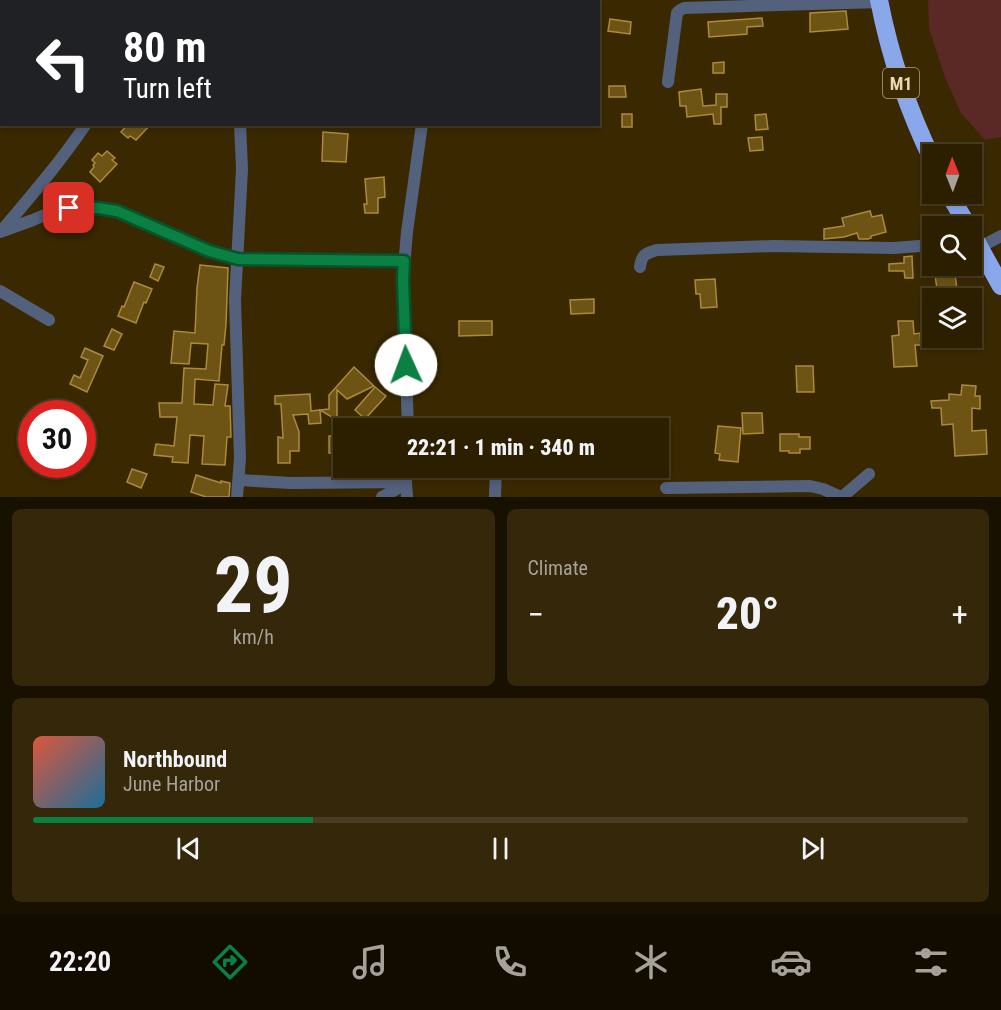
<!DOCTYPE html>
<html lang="en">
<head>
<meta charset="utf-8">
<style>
  body { margin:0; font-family:"Roboto Condensed",sans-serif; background:#34270a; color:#f1f3f6; height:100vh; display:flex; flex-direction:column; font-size:22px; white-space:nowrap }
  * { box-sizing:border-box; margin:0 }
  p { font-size:20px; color:#a6a299 }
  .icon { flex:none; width:33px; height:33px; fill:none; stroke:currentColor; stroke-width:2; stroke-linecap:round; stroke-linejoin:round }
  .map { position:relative; height:497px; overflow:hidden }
  .drawer { display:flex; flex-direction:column; gap:12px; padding:12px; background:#181100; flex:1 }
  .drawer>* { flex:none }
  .guide { position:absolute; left:0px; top:0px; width:600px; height:126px; box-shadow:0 3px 9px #0003,0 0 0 2px #483d22; background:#202124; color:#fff; overflow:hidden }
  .needle { width:39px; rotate:359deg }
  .fabs { position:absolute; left:922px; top:144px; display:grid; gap:12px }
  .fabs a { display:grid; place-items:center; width:60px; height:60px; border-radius:0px; background:#2c1f00; box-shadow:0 3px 9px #0003,0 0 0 2px #483d22; font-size:30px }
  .speed { position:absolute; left:18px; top:400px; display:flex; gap:12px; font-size:30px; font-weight:700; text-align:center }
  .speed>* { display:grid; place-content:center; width:78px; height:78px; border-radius:50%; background:#2c1f00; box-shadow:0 3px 9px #0003,0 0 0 2px #483d22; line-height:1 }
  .speed .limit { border:9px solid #d22; background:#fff; color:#111 }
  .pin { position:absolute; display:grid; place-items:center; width:51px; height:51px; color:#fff; margin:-26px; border-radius:12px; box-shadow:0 3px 9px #0006 }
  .me { position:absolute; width:66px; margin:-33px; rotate:358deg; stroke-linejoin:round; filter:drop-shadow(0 0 4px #0008) }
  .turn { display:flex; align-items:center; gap:21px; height:126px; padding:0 24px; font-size:27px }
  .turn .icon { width:78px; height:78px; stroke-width:2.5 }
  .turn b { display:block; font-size:42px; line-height:51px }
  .big { font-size:45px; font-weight:800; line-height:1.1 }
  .drawer .card { flex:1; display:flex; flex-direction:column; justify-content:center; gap:9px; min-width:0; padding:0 21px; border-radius:9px; background:#34270a }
  .drawer .dial { align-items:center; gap:0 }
  .dial b { font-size:78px; line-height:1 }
  .song { display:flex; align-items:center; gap:18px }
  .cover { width:72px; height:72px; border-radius:9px; background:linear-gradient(135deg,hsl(10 70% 55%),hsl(200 70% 35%)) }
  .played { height:6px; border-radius:3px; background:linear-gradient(90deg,#0b8043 30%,#483d22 30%) }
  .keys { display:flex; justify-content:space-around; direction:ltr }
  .heat { display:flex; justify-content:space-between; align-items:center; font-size:33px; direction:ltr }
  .drawer .tiles { flex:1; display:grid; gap:12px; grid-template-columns:1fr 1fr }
  .card:last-child { grid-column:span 2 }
  .trip { position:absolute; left:333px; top:418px; width:336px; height:60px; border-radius:0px; background:#2c1f00; box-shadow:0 3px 9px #0003,0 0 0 2px #483d22; font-weight:800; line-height:60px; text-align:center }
  .tabs { display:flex; height:96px; justify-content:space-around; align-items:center; background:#120c00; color:#a6a299 }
  .tabs .icon { width:42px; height:42px }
  .tabs .active { color:#0b8043 }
  .tabs b { font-size:27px; color:#f1f3f6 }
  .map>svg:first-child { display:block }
  .green { fill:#5b2925 }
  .building { fill:#6d5415; stroke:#ac8a3b; stroke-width:1.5 }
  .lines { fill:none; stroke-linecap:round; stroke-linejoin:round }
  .minor { stroke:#54617d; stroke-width:12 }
  .highway { stroke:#8aa7ec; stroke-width:18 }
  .route-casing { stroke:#07532c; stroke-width:15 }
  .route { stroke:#0b8043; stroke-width:10 }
  .labels { text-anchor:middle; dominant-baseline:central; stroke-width:6; stroke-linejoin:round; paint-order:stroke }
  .shield { fill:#3a2900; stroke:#b4a47d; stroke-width:1.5 }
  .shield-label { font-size:18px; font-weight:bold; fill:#e9d8b2 }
</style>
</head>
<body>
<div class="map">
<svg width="1001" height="497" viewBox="0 0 1001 497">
  <rect width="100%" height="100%" fill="#3a2900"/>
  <path class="green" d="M 928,0 L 1001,0 L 1001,137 L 985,140 L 961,113 L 945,77 L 929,28 Z"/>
  <g class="building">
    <path d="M 846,11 L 848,29 L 810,32 L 810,13 Z"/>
    <path d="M 762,18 L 763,26 L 747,27 L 747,34 L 709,37 L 708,22 Z"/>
    <path d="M 610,19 L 631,22 L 630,34 L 608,31 Z"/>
    <path d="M 724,62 L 724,73 L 713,73 L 713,63 Z"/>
    <path d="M 609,86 L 625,86 L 626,97 L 609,97 Z"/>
    <path d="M 701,89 L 703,106 L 716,105 L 716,94 L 727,94 L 727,107 L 721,107 L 721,124 L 714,124 L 713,114 L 687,117 L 686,106 L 680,106 L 679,92 Z"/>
    <rect x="622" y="114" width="10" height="13"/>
    <path d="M 766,114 L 768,129 L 756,130 L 755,115 Z"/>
    <path d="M 128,124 L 151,124 L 136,140 L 130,136 L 128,138 L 121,132 Z"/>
    <path d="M 323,132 L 348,134 L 346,162 L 322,161 Z"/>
    <path d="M 762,137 L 763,150 L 750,151 L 748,138 Z"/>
    <path d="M 107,151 L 115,158 L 112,160 L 117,164 L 100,182 L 90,172 L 94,167 L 93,165 L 95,163 L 92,160 L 98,153 L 102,156 Z"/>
    <path d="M 384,177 L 385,197 L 378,198 L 378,213 L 365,213 L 364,204 L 367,204 L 365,179 Z"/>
    <path d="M 870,211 L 872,217 L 882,215 L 886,232 L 871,236 L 871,238 L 868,239 L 859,239 L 857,233 L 844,237 L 824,239 L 824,229 L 844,226 L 842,218 Z"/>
    <path d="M 912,256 L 913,278 L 905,278 L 904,271 L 889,271 L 889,264 L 904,263 L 904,257 Z"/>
    <path d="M 155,264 L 164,267 L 158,281 L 150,277 Z"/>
    <path d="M 200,265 L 228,268 L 226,324 L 224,345 L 222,345 L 219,381 L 195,379 L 194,404 L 213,405 L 215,384 L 228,385 L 225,406 L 230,406 L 231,437 L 227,437 L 225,465 L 202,464 L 204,436 L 190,435 L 188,463 L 172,462 L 173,457 L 154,455 L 156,444 L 174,446 L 177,417 L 160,417 L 159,403 L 182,403 L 184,368 L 206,369 L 208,344 L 191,343 L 189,364 L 171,363 L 174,331 L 195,333 L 197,288 Z"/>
    <path d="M 934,266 L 954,266 L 958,298 L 938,298 Z"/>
    <path d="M 715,279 L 717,307 L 701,308 L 700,294 L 696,294 L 695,280 Z"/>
    <path d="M 134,282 L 152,289 L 146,303 L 144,302 L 136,323 L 118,316 L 122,306 L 124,307 Z"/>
    <path d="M 594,299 L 594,313 L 571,314 L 570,300 Z"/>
    <path d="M 459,321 L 492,321 L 492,335 L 459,336 Z"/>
    <path d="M 898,321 L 913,321 L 914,334 L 920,333 L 921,345 L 915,345 L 917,366 L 894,367 L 892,336 L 899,335 Z"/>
    <path d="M 112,329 L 122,334 L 114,350 L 104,346 Z"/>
    <path d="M 85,348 L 103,356 L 87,392 L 70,384 L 74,375 L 80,378 L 88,360 L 81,357 Z"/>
    <path d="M 796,366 L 813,366 L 814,392 L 797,392 Z"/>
    <path d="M 354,367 L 374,386 L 347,399 L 337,390 L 337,420 L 320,410 L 321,423 L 309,424 L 308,414 L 293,415 L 299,432 L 299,451 L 290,451 L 290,463 L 278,463 L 278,437 L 283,438 L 281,404 L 275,404 L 275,396 L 310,394 L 311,411 L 329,409 L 329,395 Z"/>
    <path d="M 962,385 L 976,386 L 975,396 L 980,396 L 980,409 L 972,408 L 972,431 L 986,430 L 987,454 L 955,456 L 953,424 L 942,425 L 941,408 L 932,408 L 931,401 L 949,400 L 949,394 L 961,395 Z"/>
    <path d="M 375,387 L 386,396 L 365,419 L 355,410 Z"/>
    <path d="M 742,413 L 762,413 L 763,433 L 743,434 Z"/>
    <path d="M 718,426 L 741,428 L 738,462 L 719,460 L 720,454 L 715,453 Z"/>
    <path d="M 780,434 L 799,434 L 799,437 L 810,437 L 810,449 L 800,449 L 800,453 L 789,453 L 789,451 L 780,451 Z"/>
    <rect x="329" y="436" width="12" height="17"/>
    <path d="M 132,469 L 147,474 L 141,488 L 127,482 Z"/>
    <path d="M 196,475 L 221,483 L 221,481 L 230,483 L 229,497 L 206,497 L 191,492 Z"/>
  </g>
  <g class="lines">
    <g class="minor">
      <path d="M 237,0 L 237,2"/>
      <path d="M 54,2 L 55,0"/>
      <path d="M 174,2 L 176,0"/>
      <path d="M 434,2 L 434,0"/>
      <path d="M 668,82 L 677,13 L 680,10 L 684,8 L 880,2"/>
      <path d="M 0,96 L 2,93"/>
      <path d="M 3,229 C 32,195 61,161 86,124"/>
      <path d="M 0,232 L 33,220 L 54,211 L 69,208 L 98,208 L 116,211 L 209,251 L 238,259 L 404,261"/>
      <path d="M 980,247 L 1001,236"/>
      <path d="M 640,267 C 642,254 645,254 657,250 L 774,246 L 893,248 L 933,245"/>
      <path d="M 0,291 L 49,320"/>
      <path d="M 408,429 L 403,279 L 407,232 L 422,124"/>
      <path d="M 239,480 L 291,483 L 406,482 L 407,497"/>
      <path d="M 666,488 L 810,486 L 823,489 L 841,497"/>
      <path d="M 237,497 L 240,458 L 235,300 L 242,169 L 240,124"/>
      <path d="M 382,497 C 396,489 408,486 409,468"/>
      <path d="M 495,497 L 496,468"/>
      <path d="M 842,497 L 869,474"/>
    </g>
    <g class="highway">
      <path d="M 879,0 C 890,56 908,110 933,161"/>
      <path d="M 949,194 L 968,226"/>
      <path d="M 972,234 L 1001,286"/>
    </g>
  </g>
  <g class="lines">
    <g class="route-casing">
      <path id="route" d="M 69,208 L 98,208 L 117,211 L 209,251 L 238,259 L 404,261 L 403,279 L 406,365"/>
    </g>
    <use href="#route" class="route"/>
  </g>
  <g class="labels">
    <rect class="shield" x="883" y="68" width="36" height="30" rx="4.5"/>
    <g class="shield-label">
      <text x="901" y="83">M1</text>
    </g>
  </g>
</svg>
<div class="fabs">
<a><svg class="needle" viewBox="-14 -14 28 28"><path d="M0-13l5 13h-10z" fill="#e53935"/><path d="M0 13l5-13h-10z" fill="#a6a299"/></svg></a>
<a><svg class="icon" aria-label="search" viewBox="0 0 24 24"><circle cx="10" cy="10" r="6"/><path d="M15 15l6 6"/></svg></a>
<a><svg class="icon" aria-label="layers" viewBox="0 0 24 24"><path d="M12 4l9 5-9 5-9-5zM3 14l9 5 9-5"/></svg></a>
</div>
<div class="speed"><div class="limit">30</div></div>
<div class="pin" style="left:69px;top:208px;background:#d93025"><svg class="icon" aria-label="arrive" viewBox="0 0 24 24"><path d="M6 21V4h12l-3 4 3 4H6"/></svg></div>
<svg class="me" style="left:406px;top:365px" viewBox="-20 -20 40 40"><circle r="19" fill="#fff"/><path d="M0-13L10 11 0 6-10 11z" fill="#0b8043"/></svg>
<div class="trip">22:21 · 1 min · 340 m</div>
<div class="guide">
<div class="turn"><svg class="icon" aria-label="left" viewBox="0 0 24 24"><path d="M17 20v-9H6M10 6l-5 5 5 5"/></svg><div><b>80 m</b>Turn left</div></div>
</div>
</div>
<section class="drawer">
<div class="tiles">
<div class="card dial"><b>29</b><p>km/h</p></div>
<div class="card"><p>Climate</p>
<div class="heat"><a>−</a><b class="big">20°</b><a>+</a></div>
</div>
<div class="card">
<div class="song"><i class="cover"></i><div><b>Northbound</b><p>June Harbor</p></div></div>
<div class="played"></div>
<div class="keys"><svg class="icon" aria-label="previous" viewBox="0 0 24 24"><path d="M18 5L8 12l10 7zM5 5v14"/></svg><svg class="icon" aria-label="pause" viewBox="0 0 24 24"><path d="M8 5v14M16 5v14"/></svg><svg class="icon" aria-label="next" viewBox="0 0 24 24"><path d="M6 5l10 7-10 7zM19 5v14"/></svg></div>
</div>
</div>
</section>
<nav class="tabs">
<b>22:20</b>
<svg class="icon active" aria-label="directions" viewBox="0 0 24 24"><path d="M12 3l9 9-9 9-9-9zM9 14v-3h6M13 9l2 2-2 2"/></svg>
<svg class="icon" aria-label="music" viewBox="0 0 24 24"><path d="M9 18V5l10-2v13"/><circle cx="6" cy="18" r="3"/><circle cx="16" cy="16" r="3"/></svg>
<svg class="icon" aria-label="phone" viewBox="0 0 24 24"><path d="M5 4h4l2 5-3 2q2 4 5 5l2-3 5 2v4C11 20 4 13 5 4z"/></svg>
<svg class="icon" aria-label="climate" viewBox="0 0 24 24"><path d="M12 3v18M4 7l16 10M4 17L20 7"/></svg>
<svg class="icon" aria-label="car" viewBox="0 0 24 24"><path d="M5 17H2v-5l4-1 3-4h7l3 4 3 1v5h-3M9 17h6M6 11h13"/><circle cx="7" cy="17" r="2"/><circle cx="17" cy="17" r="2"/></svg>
<svg class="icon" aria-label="filters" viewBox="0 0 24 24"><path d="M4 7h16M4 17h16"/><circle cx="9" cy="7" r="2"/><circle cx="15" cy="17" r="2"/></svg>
</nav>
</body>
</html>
